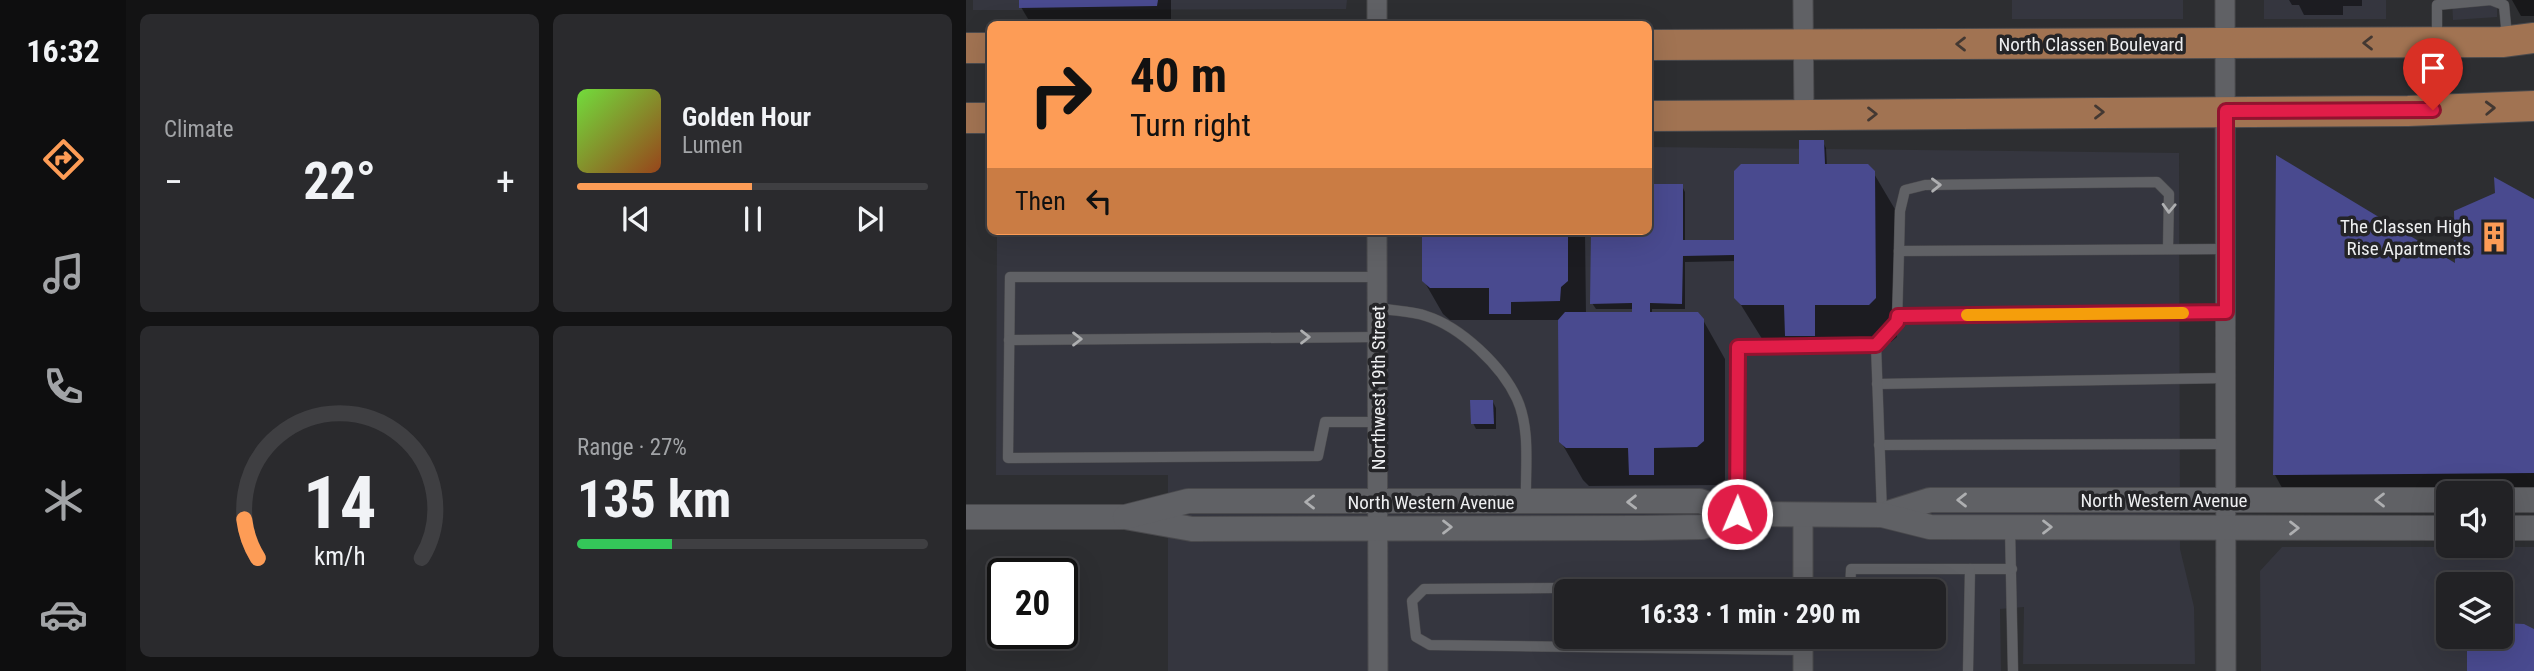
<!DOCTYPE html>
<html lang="en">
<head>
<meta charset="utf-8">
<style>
  body { margin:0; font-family:"Roboto Condensed",sans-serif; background:#2a2a2d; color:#f1f3f6; height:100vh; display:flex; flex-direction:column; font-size:26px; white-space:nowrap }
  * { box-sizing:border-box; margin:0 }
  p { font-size:23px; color:#a2a4a7 }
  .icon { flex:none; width:38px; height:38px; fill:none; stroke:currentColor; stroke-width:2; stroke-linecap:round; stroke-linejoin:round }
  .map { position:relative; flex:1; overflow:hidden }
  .drawer { display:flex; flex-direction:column; gap:14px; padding:14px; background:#131314; width:840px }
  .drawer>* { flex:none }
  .top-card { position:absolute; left:21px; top:21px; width:665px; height:214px; border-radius:10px; box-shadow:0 7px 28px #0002,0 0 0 2px #3f3f42; background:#fd9c56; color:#111; overflow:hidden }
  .tools { position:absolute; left:1470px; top:481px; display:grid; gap:14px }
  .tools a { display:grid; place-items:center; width:77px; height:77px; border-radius:10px; background:#222225; box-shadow:0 7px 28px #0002,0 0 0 2px #3f3f42; font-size:35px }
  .speed { position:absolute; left:21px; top:558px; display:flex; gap:14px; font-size:35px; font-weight:700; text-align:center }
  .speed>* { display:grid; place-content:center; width:91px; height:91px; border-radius:50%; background:#222225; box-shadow:0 7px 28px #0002,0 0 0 2px #3f3f42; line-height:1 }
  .speed .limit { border:4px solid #111; border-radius:10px; background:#fff; color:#111 }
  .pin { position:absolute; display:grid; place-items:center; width:60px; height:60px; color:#fff; margin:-72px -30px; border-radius:50% 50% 50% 0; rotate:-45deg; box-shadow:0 0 7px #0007 }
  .pin .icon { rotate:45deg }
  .me { position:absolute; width:77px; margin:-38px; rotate:1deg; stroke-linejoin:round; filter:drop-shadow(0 0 5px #0008) }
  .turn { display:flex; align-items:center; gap:24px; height:147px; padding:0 28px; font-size:32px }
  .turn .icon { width:91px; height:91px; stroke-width:2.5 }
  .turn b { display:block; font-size:49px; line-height:60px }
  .then { display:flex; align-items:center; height:66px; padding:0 28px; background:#0003; gap:14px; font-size:26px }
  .big { font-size:52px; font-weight:700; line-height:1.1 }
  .drawer .card { flex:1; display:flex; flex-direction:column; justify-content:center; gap:10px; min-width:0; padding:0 24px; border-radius:10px; background:#2a2a2d }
  .drawer .dial { align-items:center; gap:0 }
  .dial svg { height:182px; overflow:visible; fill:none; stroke:#3f3f42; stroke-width:7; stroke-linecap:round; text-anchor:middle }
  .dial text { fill:#f1f3f6; stroke:none }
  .song { display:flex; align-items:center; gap:21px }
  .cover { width:84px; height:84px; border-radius:10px; background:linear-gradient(135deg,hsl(100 70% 55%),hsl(20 70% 35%)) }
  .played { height:7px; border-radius:4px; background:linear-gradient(90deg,#fd9c56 50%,#3f3f42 50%) }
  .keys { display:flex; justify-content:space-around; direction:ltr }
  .heat { display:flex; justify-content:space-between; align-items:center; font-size:38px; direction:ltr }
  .charge { height:10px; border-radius:5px; background:linear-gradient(90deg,#34c759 27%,#3f3f42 0) }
  .drawer .tiles { flex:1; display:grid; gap:14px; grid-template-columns:repeat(2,1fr) }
  .trip { position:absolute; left:588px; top:579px; width:392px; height:70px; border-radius:10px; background:#222225; box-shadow:0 7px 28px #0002,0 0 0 2px #3f3f42; font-weight:700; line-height:70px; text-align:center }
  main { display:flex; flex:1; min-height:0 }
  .tab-bar { display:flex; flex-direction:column; width:126px; justify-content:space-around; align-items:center; background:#0e0e0f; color:#a2a4a7 }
  .tab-bar .icon { width:49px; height:49px }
  .tab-bar .current { color:#fd9c56 }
  .tab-bar b { font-size:32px; color:#f1f3f6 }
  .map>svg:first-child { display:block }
  .built { fill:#35363f; fill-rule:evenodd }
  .shadow { fill:#0007 }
  .building { fill:#494a8f }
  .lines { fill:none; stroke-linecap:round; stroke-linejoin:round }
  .service-casing { stroke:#4a4a4d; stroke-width:11 }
  .minor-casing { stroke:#4a4a4d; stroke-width:21 }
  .tertiary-casing { stroke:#4a4a4d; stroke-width:26 }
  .primary-casing { stroke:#4a4a4d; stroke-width:32 }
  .service { stroke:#606165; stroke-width:10 }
  .minor { stroke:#606165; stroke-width:19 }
  .tertiary { stroke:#606165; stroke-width:24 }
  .primary { stroke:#a17352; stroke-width:30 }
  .oneway { stroke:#433832 }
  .oneway2 { stroke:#aeafb1 }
  .route-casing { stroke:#92132f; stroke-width:18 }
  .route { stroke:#e11d48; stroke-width:12 }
  .slow { stroke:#f59e0b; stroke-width:12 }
  .labels { text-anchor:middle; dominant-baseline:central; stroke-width:7; stroke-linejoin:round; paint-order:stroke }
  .street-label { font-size:19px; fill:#edeef0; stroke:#242427 }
  .poi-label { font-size:19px; fill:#edeef0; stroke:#242427; text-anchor:end }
</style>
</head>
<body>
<main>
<nav class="tab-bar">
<b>16:32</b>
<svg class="icon current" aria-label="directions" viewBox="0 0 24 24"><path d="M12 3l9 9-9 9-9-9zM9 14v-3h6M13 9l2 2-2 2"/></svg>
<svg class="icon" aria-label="music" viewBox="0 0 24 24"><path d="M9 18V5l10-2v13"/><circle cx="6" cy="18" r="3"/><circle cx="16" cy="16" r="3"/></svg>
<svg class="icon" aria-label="phone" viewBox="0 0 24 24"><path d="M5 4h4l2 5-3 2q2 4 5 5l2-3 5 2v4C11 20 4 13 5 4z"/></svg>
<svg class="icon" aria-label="climate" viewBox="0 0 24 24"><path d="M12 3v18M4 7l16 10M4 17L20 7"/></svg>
<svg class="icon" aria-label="car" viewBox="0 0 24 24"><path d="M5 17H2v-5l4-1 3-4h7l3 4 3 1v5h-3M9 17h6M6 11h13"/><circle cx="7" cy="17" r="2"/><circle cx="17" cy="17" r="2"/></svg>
</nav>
<section class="drawer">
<div class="tiles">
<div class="card"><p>Climate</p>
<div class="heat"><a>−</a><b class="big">22°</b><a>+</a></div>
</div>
<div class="card">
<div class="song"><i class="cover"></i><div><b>Golden Hour</b><p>Lumen</p></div></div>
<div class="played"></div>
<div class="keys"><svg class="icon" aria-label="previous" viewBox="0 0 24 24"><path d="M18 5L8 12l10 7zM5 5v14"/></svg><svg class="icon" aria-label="pause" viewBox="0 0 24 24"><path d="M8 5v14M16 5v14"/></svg><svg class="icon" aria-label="next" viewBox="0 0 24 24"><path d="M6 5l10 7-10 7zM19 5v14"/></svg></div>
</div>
<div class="card dial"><svg viewBox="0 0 100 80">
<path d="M14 69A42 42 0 1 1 86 69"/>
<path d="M14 69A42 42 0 0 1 8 52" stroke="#fd9c56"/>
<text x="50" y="56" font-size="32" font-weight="700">14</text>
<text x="50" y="72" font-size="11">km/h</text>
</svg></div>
<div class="card"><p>Range · 27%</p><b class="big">135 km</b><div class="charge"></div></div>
</div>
</section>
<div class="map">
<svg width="1568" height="671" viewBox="0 0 1568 671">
  <rect width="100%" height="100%" fill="#2d2e31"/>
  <g class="built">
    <path d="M 7,0 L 381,0 L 380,9 L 7,10 Z"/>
    <rect x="1046" y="0" width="171" height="19"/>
    <rect x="1298" y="0" width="122" height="19"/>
    <path d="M 1486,0 L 1531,0 L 1531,17 L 1487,20 Z"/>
    <path d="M 683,147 L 1213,153 L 1214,549 L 1228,607 L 1229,664 L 1057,664 L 1058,607 L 1034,609 L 1035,671 L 202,671 L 202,475 L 30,475 L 31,231 L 682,231 ZM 600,592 L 968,592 L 968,637 L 600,637 Z"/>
    <path d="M 1316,547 L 1568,547 L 1568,671 L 1295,671 L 1294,571 ZM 1482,584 L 1535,584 L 1535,637 L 1482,637 Z"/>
  </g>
  <g class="shadow">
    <path d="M 55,0 L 205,0 L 205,24 L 65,24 L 55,7 Z"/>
    <path d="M 1323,0 L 1396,0 L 1396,6 L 1377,6 L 1377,15 L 1338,15 L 1333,5 L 1326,5 Z"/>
    <path d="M 1546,0 L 1568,0 L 1568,16 L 1555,16 Z"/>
    <path d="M 857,142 L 860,148 L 861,166 L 907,172 L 930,211 L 931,337 L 925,342 L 798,342 L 770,297 L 770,261 L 719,262 L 719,309 L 686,309 L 686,314 L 737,320 L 759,359 L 759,480 L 753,485 L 623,486 L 617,480 L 595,442 L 594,320 L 484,320 L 477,314 L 458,281 L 458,231 L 619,231 L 620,314 L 670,314 L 668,309 L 630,309 L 626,303 L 626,231 L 682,231 L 716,186 L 719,192 L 719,242 L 770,241 Z"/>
    <path d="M 1568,201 L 1568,493 L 1320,495 L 1309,475 L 1491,265 Z"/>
    <path d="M 527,402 L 530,408 L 530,429 L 510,429 L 507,423 Z"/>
  </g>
  <g class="building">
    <path d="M 53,0 L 192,0 L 191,6 L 53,8 Z"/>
    <path d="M 833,140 L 858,140 L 859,164 L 902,164 L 909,171 L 910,298 L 903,305 L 849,305 L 849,336 L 819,336 L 818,305 L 775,305 L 768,298 L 768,255 L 717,256 L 716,304 L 684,303 L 684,312 L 732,312 L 738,319 L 738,441 L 731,447 L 688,448 L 688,475 L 663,475 L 662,448 L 600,448 L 593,442 L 592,320 L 599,312 L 666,312 L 666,303 L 624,304 L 625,231 L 682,231 L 682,184 L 717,184 L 717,240 L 768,240 L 768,171 L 775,164 L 833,164 Z"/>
    <path d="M 1310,155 L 1489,263 L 1488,211 L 1529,193 L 1528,177 L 1568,199 L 1568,473 L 1307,475 Z"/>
    <path d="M 456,231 L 602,231 L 602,281 L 595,287 L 594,301 L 545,302 L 545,314 L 523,314 L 523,288 L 464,288 L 456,281 Z"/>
    <path d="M 504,400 L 527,400 L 528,424 L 505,424 Z"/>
    <path d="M 1535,623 L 1558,624 L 1568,629 L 1568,671 L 1501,671 L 1501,639 L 1535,637 Z"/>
  </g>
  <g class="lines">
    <g class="service-casing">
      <g id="service">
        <path d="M 1471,40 L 1471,5 L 1525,0 L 1538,5 L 1541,37"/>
        <path d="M 933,251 L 934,211 L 939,190 L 959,185 L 1191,182 L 1203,194 L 1202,249"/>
        <path d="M 412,277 L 44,277 L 42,458 L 352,456 L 359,422 L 412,422"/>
        <path d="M 412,308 C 427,311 446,311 460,316 C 495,327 536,366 551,399 C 565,430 559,469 560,502"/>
        <path d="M 931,316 L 1260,312"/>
        <path d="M 43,340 L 412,337"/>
        <path d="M 911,384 L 1260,378"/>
        <path d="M 913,445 L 1261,444"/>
        <path d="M 771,514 L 773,347 L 910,345"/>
        <path d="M 916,514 L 910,345 L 931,322 L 933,251 L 1260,249"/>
        <path d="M 1044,528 L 1047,671"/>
        <path d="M 837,586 L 458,589 L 446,601 L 450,637 L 464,645 L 837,650"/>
        <path d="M 884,592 L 885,569 L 1046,569"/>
        <path d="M 1002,671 L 1004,569"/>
      </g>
    </g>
    <g class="minor-casing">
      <g id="minor">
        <path d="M 411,0 L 411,24"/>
        <path d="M 837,0 L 838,115"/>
        <path d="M 1259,0 L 1260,671"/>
        <path d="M 411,231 L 412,671"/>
        <path d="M 837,592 L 837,514"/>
        <path d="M 837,637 L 837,671"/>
      </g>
    </g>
    <g class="tertiary-casing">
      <g id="tertiary">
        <path d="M 1535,500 L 1568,500"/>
        <path d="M 916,515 L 964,500 L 1482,500"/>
        <path d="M 0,517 L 159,517 L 226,529 L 675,528 L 736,527 L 771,514"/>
        <path d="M 159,517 L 222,501 L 734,501 L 771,514 L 916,515 L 964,527 L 1482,528"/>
        <path d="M 1535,528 L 1568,528"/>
      </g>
    </g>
    <g class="primary-casing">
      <g id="primary">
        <path d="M 682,45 L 1536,42 L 1568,38"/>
        <path d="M 0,48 L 24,48"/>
        <path d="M 682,116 L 1442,111 L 1568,106"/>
        <path d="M 0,118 L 24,118"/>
      </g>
    </g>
    <use href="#service" class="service"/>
    <use href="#minor" class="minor"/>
    <use href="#tertiary" class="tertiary"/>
    <use href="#primary" class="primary"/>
  </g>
  <defs><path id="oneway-chevron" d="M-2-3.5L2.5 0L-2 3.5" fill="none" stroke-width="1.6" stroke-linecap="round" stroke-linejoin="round" transform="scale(1.75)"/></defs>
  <g class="oneway">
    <use href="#oneway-chevron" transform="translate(1402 43) rotate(180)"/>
    <use href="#oneway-chevron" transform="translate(995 44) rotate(180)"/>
    <use href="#oneway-chevron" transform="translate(1524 108) rotate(-2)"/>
    <use href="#oneway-chevron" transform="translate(1133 112)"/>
    <use href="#oneway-chevron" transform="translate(906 114)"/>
  </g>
  <g class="oneway2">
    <use href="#oneway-chevron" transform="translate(970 185) rotate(-1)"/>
    <use href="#oneway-chevron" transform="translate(1203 208) rotate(92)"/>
    <use href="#oneway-chevron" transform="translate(339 337)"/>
    <use href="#oneway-chevron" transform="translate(111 339)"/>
    <use href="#oneway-chevron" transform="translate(996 500) rotate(180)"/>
    <use href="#oneway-chevron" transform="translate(1414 500) rotate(180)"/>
    <use href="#oneway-chevron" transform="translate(344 502) rotate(-180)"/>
    <use href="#oneway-chevron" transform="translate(666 502) rotate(179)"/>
    <use href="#oneway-chevron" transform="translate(481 527)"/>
    <use href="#oneway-chevron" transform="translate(1081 527)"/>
    <use href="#oneway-chevron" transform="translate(1328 528)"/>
  </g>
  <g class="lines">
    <g class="route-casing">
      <path id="route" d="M 771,514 L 772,347 L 910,345 L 931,322 L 932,316 L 1260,312 L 1260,111 L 1467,110"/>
    </g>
    <use href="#route" class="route"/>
    <path class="slow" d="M 1001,315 L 1217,313"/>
  </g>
  <defs>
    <g id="building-bare" transform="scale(2.415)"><path d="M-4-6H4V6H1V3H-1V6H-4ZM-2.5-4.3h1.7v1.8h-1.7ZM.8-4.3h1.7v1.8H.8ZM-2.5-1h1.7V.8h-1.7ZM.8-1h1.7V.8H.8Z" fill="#fd9c56" stroke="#242427" stroke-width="2.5" paint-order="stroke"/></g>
  </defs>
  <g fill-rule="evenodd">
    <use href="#building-bare" x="1528" y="237"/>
  </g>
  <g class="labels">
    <g class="street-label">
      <text x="1125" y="44">North Classen Boulevard</text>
      <text transform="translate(412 388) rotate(-90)">Northwest 19th Street</text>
      <text x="1198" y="500">North Western Avenue</text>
      <text x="465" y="502">North Western Avenue</text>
    </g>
    <g class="poi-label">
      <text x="1505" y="226">The Classen High<tspan x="1505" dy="22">Rise Apartments</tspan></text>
    </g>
  </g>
</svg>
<div class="tools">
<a><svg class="icon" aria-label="sound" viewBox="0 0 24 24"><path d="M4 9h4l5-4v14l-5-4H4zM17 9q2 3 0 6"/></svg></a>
<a><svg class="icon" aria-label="layers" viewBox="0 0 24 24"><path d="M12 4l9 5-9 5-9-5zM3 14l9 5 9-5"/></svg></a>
</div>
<div class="speed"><div class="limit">20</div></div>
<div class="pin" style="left:1467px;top:110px;background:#d93025"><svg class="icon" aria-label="arrive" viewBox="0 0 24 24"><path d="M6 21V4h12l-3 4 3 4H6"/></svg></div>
<svg class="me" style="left:771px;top:514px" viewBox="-20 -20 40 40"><circle r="17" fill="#e11d48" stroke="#fff" stroke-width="3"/><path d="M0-11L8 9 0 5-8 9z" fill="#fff"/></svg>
<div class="trip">16:33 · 1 min · 290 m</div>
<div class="top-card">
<div class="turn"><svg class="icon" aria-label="right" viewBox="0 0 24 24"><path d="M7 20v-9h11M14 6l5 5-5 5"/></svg><div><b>40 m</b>Turn right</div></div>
<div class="then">Then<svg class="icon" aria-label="left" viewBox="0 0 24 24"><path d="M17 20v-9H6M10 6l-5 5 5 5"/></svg></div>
</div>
</div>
</main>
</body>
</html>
